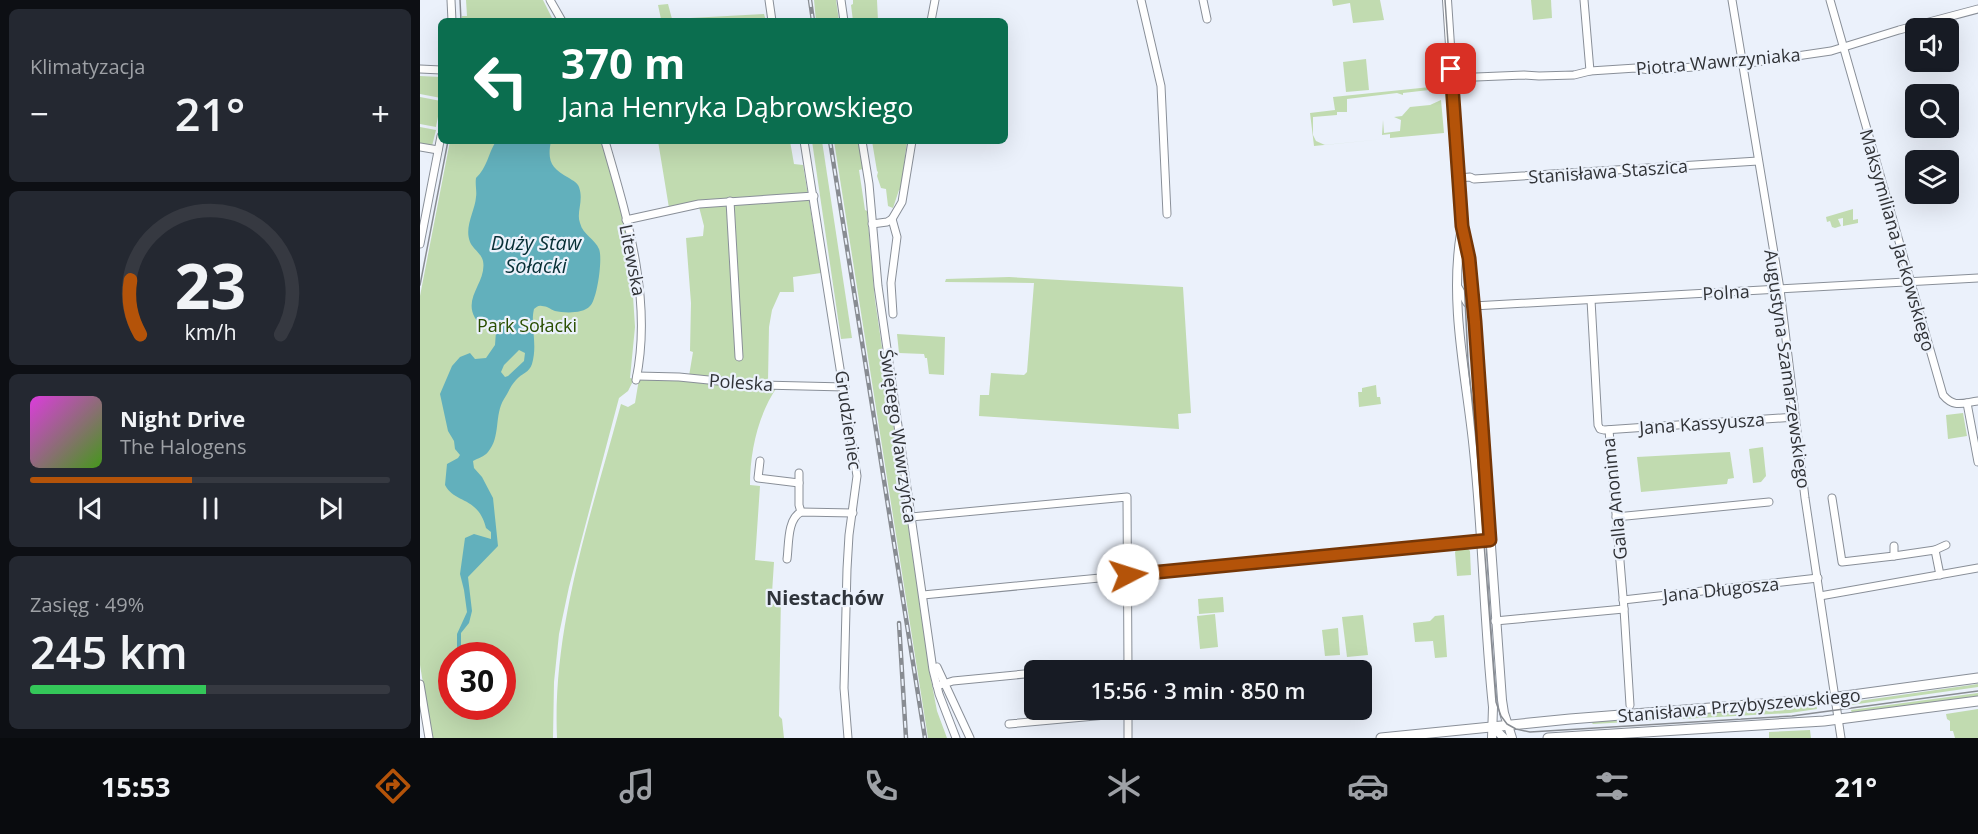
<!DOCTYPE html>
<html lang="pl">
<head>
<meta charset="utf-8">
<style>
  body { margin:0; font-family:"Open Sans",sans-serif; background:#242831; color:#f1f3f6; height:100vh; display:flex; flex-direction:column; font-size:22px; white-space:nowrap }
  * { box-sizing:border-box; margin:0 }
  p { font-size:20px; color:#9ea1a6 }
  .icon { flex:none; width:33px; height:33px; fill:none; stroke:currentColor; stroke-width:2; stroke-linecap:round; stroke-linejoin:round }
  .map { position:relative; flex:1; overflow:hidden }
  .side { display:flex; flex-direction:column; gap:9px; padding:9px; background:#0d0f14; width:420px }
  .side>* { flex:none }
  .banner { position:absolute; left:18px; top:18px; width:570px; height:126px; border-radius:9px; box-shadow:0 6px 24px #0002; background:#0b6e4f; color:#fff; overflow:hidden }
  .buttons { position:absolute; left:1485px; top:18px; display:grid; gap:12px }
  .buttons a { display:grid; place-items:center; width:54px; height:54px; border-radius:9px; background:#171b24; box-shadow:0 6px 24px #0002; font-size:30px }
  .speed { position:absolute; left:18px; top:642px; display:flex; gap:12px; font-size:30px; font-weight:700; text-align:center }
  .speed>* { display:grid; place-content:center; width:78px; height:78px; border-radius:50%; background:#171b24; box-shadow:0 6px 24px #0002; line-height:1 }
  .speed .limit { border:9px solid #d22; background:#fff; color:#111 }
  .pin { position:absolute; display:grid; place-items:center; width:51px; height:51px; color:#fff; margin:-26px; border-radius:12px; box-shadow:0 3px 9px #0006 }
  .me { position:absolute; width:66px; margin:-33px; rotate:85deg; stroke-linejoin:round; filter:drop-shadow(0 0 4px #0008) }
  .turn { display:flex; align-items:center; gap:21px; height:126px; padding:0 24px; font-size:27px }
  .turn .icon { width:78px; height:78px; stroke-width:2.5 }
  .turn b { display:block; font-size:42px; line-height:51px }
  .big { font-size:45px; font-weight:600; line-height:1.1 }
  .side .card { flex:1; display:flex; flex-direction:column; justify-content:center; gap:9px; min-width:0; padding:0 21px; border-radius:9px; background:#242831 }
  .side .dial { align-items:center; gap:0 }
  .dial svg { height:156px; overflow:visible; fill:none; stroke:#363941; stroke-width:7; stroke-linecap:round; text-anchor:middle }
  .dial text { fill:#f1f3f6; stroke:none }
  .song { display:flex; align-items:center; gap:18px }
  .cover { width:72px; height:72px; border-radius:9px; background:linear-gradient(135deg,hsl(300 70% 55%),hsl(100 70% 35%)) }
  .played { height:6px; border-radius:3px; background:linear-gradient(90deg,#b45309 45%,#363941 45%) }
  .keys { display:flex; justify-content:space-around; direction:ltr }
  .heat { display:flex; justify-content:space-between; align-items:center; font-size:33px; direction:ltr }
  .charge { height:9px; border-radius:4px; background:linear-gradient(90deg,#34c759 49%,#363941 0) }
  .trip { position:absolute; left:604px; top:660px; width:348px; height:60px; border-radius:9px; background:#171b24; box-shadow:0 6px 24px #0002; font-weight:600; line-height:60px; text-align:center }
  .tabs { display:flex; height:96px; justify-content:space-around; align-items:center; background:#090b0e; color:#9ea1a6 }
  .tabs .icon { width:42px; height:42px }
  .tabs .active { color:#b45309 }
  .tabs b { font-size:27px; color:#f1f3f6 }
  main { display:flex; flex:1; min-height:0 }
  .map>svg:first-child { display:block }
  .green { fill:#c1dbb0; fill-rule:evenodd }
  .water { fill:#62b0bc; fill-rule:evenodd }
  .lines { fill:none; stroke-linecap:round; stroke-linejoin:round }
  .minor-casing { stroke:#898f98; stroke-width:9 }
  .tertiary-casing { stroke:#898f98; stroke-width:10 }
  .secondary-casing { stroke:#898f98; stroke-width:11 }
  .minor { stroke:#fff; stroke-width:7 }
  .tertiary { stroke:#fff; stroke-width:8 }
  .secondary { stroke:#fff; stroke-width:9 }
  .tram { stroke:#888c92; stroke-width:1.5 }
  .rail-casing { stroke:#888c92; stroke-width:4.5 }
  .rail { stroke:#ebf1fb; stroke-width:2; stroke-dasharray:7; stroke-linecap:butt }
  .route-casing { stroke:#753606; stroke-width:15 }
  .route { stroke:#b45309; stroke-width:10 }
  .labels { text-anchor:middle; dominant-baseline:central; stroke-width:4.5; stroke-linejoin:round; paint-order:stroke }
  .street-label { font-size:18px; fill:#303236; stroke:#ebf1fb }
  .park-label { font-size:18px; fill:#294e00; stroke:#ebf1fb }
  .water-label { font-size:20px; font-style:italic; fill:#072f35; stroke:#ebf1fb }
  .neighbourhood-label { font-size:20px; font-weight:bold; fill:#2f343b; stroke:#ebf1fb }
</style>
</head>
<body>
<main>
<section class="side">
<div class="card"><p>Klimatyzacja</p>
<div class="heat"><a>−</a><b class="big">21°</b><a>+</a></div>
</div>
<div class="card dial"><svg viewBox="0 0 100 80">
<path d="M14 69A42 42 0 1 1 86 69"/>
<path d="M14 69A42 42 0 0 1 9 41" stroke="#b45309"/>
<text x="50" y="56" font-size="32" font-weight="700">23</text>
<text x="50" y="72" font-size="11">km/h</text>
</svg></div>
<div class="card">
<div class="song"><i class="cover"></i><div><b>Night Drive</b><p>The Halogens</p></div></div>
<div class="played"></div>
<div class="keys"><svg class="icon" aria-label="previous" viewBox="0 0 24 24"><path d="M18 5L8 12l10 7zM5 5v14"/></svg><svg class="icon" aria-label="pause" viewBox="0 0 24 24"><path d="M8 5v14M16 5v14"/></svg><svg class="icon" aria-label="next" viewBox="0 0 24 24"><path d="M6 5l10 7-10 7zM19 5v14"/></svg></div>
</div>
<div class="card"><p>Zasięg · 49%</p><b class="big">245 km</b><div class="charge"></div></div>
</section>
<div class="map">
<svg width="1558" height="738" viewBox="0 0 1558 738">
  <rect width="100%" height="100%" fill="#ebf1fb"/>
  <g class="green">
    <path d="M 46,0 L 123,0 L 133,20 L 139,21 L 42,21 L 42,16 L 47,16 Z"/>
    <path d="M 394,0 L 416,0 L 419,21 L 396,21 Z"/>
    <path d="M 430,0 L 457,0 L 458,21 L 433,21 L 431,5 L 433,4 L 433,0 Z"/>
    <path d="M 912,0 L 960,0 L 964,20 L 933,23 L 930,3 L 913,6 Z"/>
    <path d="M 1111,0 L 1131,0 L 1132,18 L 1113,20 Z"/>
    <path d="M 248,4 L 252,19 L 344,14 L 346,21 L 218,21 L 241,19 L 238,5 Z"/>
    <path d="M 946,59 L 949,90 L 926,92 L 923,62 Z"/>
    <path d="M 0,76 L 21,77 L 21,98 L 0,94 Z"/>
    <path d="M 1020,86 L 1021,94 L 1009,92 L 1009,90 L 983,93 L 983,95 L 977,93 L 927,99 L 927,112 L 917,112 L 917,115 L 893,117 L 893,135 L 896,141 L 905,145 L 964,139 L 894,146 L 890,113 L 915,110 L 913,97 Z"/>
    <path d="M 0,97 L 21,101 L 16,127 L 0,124 Z"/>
    <path d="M 1021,100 L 1024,133 L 970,138 L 970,134 L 962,135 L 963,120 L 964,133 L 980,131 L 981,120 L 974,117 L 982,116 L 990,107 L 1010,105 Z"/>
    <path d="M 0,127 L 16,130 L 12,146 L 0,144 Z"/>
    <path d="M 30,141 L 183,141 L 208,241 L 204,245 L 211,277 L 216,276 L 216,279 L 212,280 L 215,327 L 210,378 L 214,379 L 208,391 L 199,398 L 149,587 L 139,634 L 134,682 L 133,738 L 12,738 L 0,665 L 0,296 ZM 32,656 L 82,656 L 82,706 L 32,706 Z"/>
    <path d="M 238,141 L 370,141 L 374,164 L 383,165 L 401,273 L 373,277 L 374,292 L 360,292 L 352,310 L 349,327 L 348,381 L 269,376 L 273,352 L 270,351 L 271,303 L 266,238 L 283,236 L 284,226 L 279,207 L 249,208 Z"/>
    <path d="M 392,141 L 402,141 L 432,338 L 421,339 Z"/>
    <path d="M 414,141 L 438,141 L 443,169 L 439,170 L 445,210 L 447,211 L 455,300 L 510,674 L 517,711 L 527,738 L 508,738 Z"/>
    <path d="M 452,141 L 487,141 L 481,190 L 479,190 L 473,208 L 468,206 L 466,189 L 461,188 L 457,176 L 458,172 L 457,171 Z"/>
    <path d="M 1433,209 L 1433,220 L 1438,219 L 1438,223 L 1423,226 L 1423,218 L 1418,219 L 1421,226 L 1415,228 L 1412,227 L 1410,221 L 1407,222 L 1406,217 Z"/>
    <path d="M 589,277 L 763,287 L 771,413 L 758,414 L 759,429 L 559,416 L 560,395 L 569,395 L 571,373 L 604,375 L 607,372 L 614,283 L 525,282 L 526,279 Z"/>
    <path d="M 477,334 L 525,337 L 524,375 L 509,374 L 507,358 L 505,358 L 504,354 L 479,353 Z"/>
    <path d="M 219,379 C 246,379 273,380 300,384 C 318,386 339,392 357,387 C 338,415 330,451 330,485 L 340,486 L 335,560 L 354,562 L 352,593 L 361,594 L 359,716 L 362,719 L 364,738 L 137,738 C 132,625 172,512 201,404 L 208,407 L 215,403 Z"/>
    <path d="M 956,385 L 957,397 L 960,397 L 961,404 L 939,407 L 938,392 L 942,392 L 942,388 Z"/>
    <path d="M 1543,413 L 1547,436 L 1528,439 L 1526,415 Z"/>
    <path d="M 1343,447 L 1346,476 L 1341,482 L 1333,483 L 1329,449 Z"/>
    <path d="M 1310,452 L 1314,478 L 1308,479 L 1307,484 L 1221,492 L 1217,457 Z"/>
    <path d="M 1047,548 L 1050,551 L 1051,575 L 1037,576 L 1035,552 L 1037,549 Z"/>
    <path d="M 803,597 L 804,612 L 779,614 L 778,599 Z"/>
    <path d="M 795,614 L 798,647 L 780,649 L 777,616 Z"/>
    <path d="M 943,615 L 948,655 L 927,657 L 922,617 Z"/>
    <path d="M 1024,615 L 1027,657 L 1015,658 L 1013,641 L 995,642 L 993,623 L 1010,621 L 1015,616 Z"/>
    <path d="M 918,628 L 920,655 L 905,656 L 902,630 Z"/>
    <path d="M 1558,684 L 1558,687 L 1431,705 L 1439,701 Z"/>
    <path d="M 1558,693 L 1558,696 L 1432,713 L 1431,710 Z"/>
    <path d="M 1396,703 L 1397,709 L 1370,713 L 1173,724 L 1171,722 Z"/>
    <path d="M 1558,709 L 1558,738 L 1535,738 L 1533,731 L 1530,731 L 1530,721 L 1527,719 L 1526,714 Z"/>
    <path d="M 1390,730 L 1391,738 L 1349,738 L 1349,732 Z"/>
  </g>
  <path class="water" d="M 76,141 L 131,141 C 127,161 131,168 149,178 C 153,181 157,182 159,187 C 164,201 156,212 160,223 C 163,235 175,239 179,249 C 183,258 177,300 170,306 C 163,314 144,313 135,311 C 130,309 127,306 122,306 C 118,305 117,307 114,309 C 110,325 118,344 112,364 C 109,373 102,373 96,380 C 91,385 88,393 84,399 C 74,415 81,437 68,452 C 64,457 58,458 53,461 L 54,468 L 62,477 L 73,498 L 78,546 L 48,577 L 52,611 L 49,623 L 41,633 L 41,648 L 47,655 L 40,655 L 37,649 L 37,634 L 47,612 L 44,590 L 40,574 L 45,538 L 54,534 L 71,539 L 71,532 L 66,528 C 58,496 35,504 25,485 L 27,464 L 38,458 L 40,455 L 35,449 L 34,441 L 28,431 L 20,394 L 32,366 L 40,357 L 50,353 L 55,359 L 66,358 L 75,345 L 76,331 L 70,326 C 63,326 59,324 55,318 C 43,297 67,282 63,261 C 61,253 53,249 50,242 C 44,227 55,211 56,197 C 57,191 55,185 56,178 C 67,168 68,154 76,141 ZM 99,350 L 105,353 L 104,361 L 88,376 L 85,377 L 81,372 L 84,365 Z"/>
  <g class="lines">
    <g class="minor-casing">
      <g id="minor">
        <path d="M 31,0 L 32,21"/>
        <path d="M 130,0 L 142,21"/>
        <path d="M 349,0 L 352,21"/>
        <path d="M 421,0 L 424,21"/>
        <path d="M 721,0 L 741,86 L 747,214"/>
        <path d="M 783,0 L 787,19"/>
        <path d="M 1164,0 L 1170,71"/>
        <path d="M 1312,0 L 1360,289 L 1385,498 L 1421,738"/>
        <path d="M 1410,0 L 1523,395 C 1534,408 1542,403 1558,401"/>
        <path d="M 511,21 L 515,0"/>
        <path d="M 0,69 L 21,70"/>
        <path d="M 1032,78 L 1104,75 L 1119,76 L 1154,75 L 1170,71 L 1216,68 L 1230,70 L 1274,67 L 1305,62 L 1329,63 L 1411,51 L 1479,30 L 1558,9"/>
        <path d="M 185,141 C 207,217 233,300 216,380"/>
        <path d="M 384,141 L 437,476 L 429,535 L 427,569 L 424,688 L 428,738"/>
        <path d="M 442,141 L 449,184 L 458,286 L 513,670 L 519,694 L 536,738"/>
        <path d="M 0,147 L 18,150"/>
        <path d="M 1039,178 L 1050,177 L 1054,179 L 1338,161"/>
        <path d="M 310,201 L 319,357"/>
        <path d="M 206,220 L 279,204 L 394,196"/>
        <path d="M 452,224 L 467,222 L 472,219"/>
        <path d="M 0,244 L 21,136"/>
        <path d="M 1038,287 L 1047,303 L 1053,306 L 1558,278"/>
        <path d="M 1171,300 L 1178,425 L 1180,429 L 1184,430 L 1375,417"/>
        <path d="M 473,314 L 471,283 L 477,237 L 472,219 L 482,202 L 492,141"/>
        <path d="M 217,376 L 259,377 L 338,385 L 425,387"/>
        <path d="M 1547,403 L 1558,462"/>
        <path d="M 1189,430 L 1204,609 L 1210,705"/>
        <path d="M 340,461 L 338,478 L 379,483"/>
        <path d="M 379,473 L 379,505 L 381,512"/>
        <path d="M 1412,498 L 1422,562 L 1474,556"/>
        <path d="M 491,517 L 707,497 L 708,670"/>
        <path d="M 1196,517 L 1349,502"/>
        <path d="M 1474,546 L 1474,556 L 1515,550 L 1520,575"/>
        <path d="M 1515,550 L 1526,545"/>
        <path d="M 367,559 C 369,545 367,519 381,512 L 433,513"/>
        <path d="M 503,595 L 1064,541"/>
        <path d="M 1400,596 L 1558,568"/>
        <path d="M 1203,600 L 1398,578"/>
        <path d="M 1075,621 L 1204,609"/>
        <path d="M 517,667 L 550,738"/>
        <path d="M 642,670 L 708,664"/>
        <path d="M 0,684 L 9,738"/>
        <path d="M 517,686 L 533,681 L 615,673"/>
        <path d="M 589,724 L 708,713 L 708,710"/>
        <path d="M 708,738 L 708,713"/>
      </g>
    </g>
    <g class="tertiary-casing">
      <g id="tertiary">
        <path d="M 1027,0 L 1042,226 L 1049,258 L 1055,322 L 1082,700 L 1084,713 L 1092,738"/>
        <path d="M 1041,233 C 1029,306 1047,379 1054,451 C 1063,536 1064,622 1073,707 L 1072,738"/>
        <path d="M 1072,726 L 1084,738"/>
      </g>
    </g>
    <g class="secondary-casing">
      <g id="secondary">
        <path d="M 961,738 L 1150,719 L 1403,699 L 1558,678"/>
        <path d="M 1128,738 L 1404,721 L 1558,701"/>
      </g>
    </g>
    <use href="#minor" class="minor"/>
    <use href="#tertiary" class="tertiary"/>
    <use href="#secondary" class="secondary"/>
    <g class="tram">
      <path d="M 40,0 L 41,21"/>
      <path d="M 1025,0 L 1043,257 L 1048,361 L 1057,450 L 1076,702 L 1081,716 L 1087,724 L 1096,729 L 1110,732 L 1372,716 L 1558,691"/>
      <path d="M 0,285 L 28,141"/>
    </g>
    <g class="rail-casing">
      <g id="rail">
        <path d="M 390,0 L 393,21"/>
        <path d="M 410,141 L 505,738"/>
        <path d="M 479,623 L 486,738"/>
      </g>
    </g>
    <use href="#rail" class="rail"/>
  </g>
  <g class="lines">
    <g class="route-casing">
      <path id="route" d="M 708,575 L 1070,540 L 1055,322 L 1049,258 L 1042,226 L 1031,69"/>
    </g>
    <use href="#route" class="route"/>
  </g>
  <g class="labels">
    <g class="street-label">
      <text transform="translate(1298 61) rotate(-5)">Piotra Wawrzyniaka</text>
      <text transform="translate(1188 171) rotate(-4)">Stanisława Staszica</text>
      <text transform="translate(1478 240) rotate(74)">Maksymiliana Jackowskiego</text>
      <text transform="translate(213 260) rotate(79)">Litewska</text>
      <text transform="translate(1306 292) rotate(-3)">Polna</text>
      <text transform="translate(1368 369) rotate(82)">Augustyna Szamarzewskiego</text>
      <text transform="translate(321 382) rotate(4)">Poleska</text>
      <text transform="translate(429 420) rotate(82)">Grudzieniec</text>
      <text transform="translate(1282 423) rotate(-4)">Jana Kassyusza</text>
      <text transform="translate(479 436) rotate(82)">Świętego Wawrzyńca</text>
      <text transform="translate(1194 499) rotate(-96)">Galla Anonima</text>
      <text transform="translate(1301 589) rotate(-6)">Jana Długosza</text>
      <text transform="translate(1319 705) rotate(-5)">Stanisława Przybyszewskiego</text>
    </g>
    <g class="park-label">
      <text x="107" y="325">Park Sołacki</text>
    </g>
    <g class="water-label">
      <text x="116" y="242">Duży Staw<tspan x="116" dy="23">Sołacki</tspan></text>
    </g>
    <g class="neighbourhood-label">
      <text x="405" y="597">Niestachów</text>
    </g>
  </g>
</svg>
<div class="buttons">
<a><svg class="icon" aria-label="sound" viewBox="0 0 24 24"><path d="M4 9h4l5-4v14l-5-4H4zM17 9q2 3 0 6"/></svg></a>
<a><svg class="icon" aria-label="search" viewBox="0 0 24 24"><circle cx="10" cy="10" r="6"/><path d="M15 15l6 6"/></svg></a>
<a><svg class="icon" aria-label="layers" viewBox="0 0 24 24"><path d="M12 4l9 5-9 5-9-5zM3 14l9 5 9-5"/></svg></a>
</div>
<div class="speed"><div class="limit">30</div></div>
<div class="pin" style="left:1031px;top:69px;background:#d93025"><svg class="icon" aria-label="arrive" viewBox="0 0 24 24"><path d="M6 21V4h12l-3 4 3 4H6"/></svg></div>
<svg class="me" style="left:708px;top:575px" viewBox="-20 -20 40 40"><circle r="19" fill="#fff"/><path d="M0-13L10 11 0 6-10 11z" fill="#b45309"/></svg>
<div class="trip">15:56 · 3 min · 850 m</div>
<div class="banner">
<div class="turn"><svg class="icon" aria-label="left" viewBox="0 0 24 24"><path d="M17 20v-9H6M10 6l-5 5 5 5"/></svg><div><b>370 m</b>Jana Henryka Dąbrowskiego</div></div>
</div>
</div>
</main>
<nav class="tabs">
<b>15:53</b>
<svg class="icon active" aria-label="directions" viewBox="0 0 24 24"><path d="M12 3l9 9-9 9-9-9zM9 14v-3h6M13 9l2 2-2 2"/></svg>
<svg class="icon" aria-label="music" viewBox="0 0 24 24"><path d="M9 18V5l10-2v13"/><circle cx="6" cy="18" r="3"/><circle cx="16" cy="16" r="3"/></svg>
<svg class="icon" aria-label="phone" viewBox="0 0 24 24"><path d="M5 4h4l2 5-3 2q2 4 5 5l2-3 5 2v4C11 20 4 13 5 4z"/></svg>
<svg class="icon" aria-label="climate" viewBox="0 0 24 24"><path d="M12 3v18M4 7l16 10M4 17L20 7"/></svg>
<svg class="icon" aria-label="car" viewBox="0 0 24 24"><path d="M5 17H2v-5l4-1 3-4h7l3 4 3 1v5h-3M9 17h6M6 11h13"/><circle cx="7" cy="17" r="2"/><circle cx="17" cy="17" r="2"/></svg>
<svg class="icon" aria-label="filters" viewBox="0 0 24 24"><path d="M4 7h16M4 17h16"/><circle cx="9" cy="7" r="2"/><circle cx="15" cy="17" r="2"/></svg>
<b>21°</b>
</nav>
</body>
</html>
